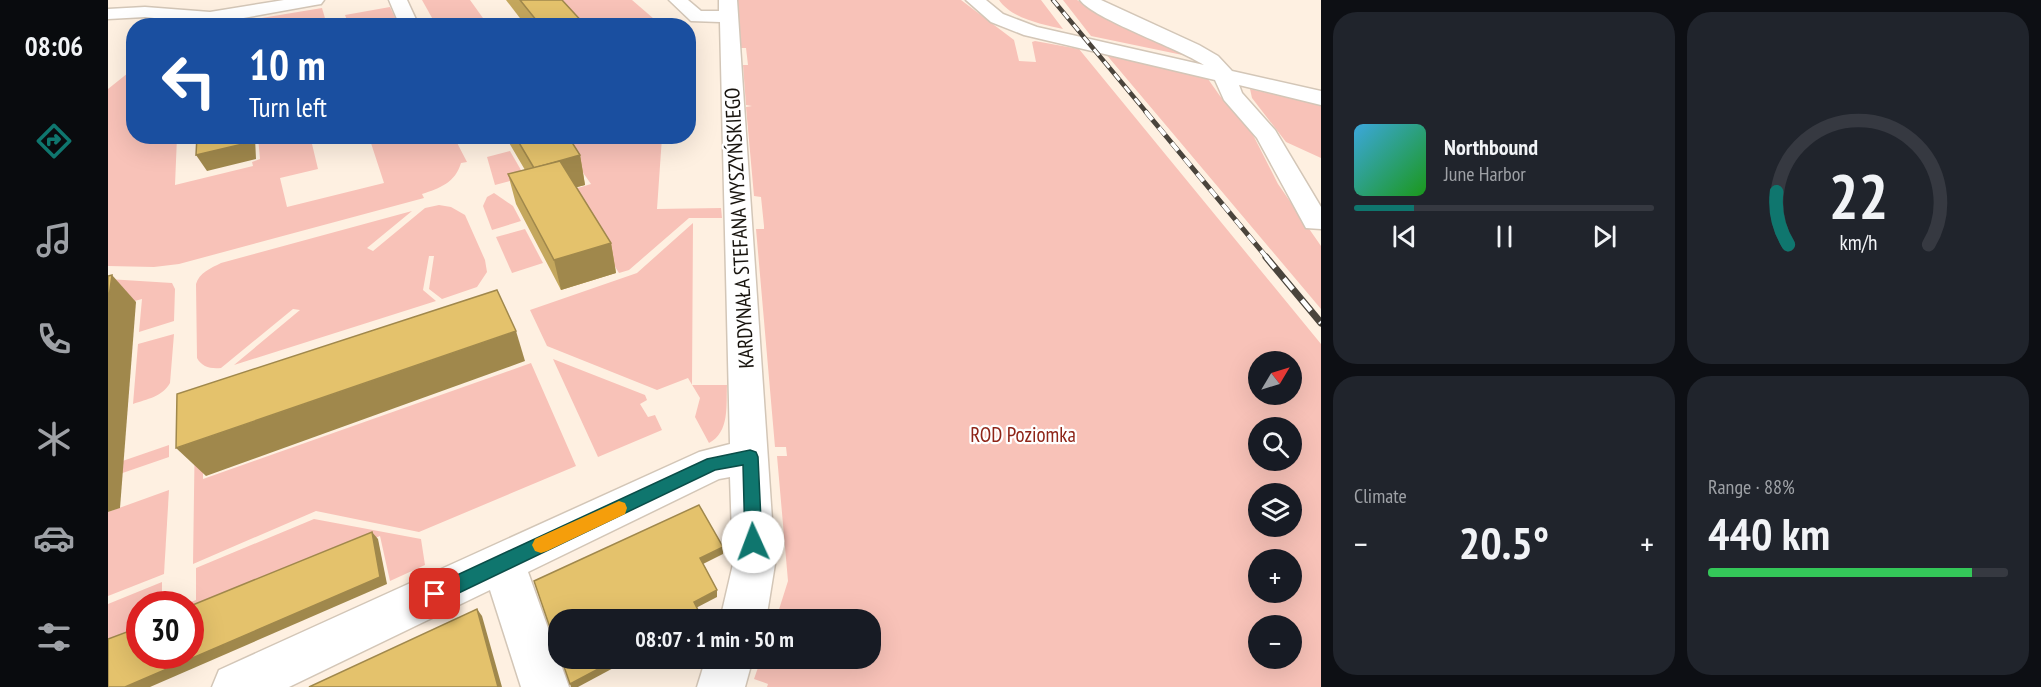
<!DOCTYPE html>
<html lang="en">
<head>
<meta charset="utf-8">
<style>
  body { margin:0; font-family:"PT Sans Narrow",sans-serif; background:#20242c; color:#f1f3f6; height:100vh; display:flex; flex-direction:column; font-size:22px; white-space:nowrap }
  * { box-sizing:border-box; margin:0 }
  p { font-size:20px; color:#9ea1a6 }
  .icon { flex:none; width:33px; height:33px; fill:none; stroke:currentColor; stroke-width:2; stroke-linecap:round; stroke-linejoin:round }
  .map { position:relative; flex:1; overflow:hidden }
  .sheet { display:flex; flex-direction:column; gap:12px; padding:12px; background:#0d0f14; width:720px }
  .sheet>* { flex:none }
  .top-card { position:absolute; left:18px; top:18px; width:570px; height:126px; border-radius:24px; box-shadow:0 6px 24px #0002; background:#1a4fa0; color:#fff; overflow:hidden }
  .needle { width:39px; rotate:52deg }
  .buttons { position:absolute; left:1140px; top:351px; display:grid; gap:12px }
  .buttons a { display:grid; place-items:center; width:54px; height:54px; border-radius:50%; background:#171b24; box-shadow:0 6px 24px #0002; font-size:30px }
  .speed { position:absolute; left:18px; top:591px; display:flex; gap:12px; font-size:30px; font-weight:700; text-align:center }
  .speed>* { display:grid; place-content:center; width:78px; height:78px; border-radius:50%; background:#171b24; box-shadow:0 6px 24px #0002; line-height:1 }
  .speed .limit { border:9px solid #d22; background:#fff; color:#111 }
  .pin { position:absolute; display:grid; place-items:center; width:51px; height:51px; color:#fff; margin:-26px; border-radius:12px; box-shadow:0 3px 9px #0006 }
  .me { position:absolute; width:66px; margin:-33px; rotate:358deg; stroke-linejoin:round; filter:drop-shadow(0 0 4px #0008) }
  .turn { display:flex; align-items:center; gap:21px; height:126px; padding:0 24px; font-size:27px }
  .turn .icon { width:78px; height:78px; stroke-width:2.5 }
  .turn b { display:block; font-size:42px; line-height:51px }
  .big { font-size:45px; font-weight:700; line-height:1.1 }
  .sheet .tile { flex:1; display:flex; flex-direction:column; justify-content:center; gap:9px; min-width:0; padding:0 21px; border-radius:24px; background:#20242c }
  .sheet .dial { align-items:center; gap:0 }
  .dial svg { height:156px; overflow:visible; fill:none; stroke:#363941; stroke-width:7; stroke-linecap:round; text-anchor:middle }
  .dial text { fill:#f1f3f6; stroke:none }
  .song { display:flex; align-items:center; gap:18px }
  .cover { width:72px; height:72px; border-radius:9px; background:linear-gradient(135deg,hsl(200 70% 55%),hsl(120 70% 35%)) }
  .played { height:6px; border-radius:3px; background:linear-gradient(90deg,#0f766e 20%,#363941 20%) }
  .keys { display:flex; justify-content:space-around; direction:ltr }
  .heat { display:flex; justify-content:space-between; align-items:center; font-size:33px; direction:ltr }
  .charge { height:9px; border-radius:4px; background:linear-gradient(90deg,#34c759 88%,#363941 0) }
  .sheet .tiles { flex:1; display:grid; gap:12px; grid-template-columns:repeat(2,1fr) }
  .trip { position:absolute; left:440px; top:609px; width:333px; height:60px; border-radius:24px; background:#171b24; box-shadow:0 6px 24px #0002; font-weight:700; line-height:60px; text-align:center }
  main { display:flex; flex:1; min-height:0 }
  .menu { display:flex; flex-direction:column; width:108px; justify-content:space-around; align-items:center; background:#090b0e; color:#9ea1a6 }
  .menu .icon { width:42px; height:42px }
  .menu .on { color:#0f766e }
  .menu b { font-size:27px; color:#f1f3f6 }
  .map>svg:first-child { display:block }
  .green { fill:#f8c2b8; fill-rule:evenodd }
  .lines { fill:none; stroke-linecap:round; stroke-linejoin:round }
  .minor-casing { stroke:#d3c6b7; stroke-width:3 }
  .minor { fill:#fff; fill-rule:evenodd }
  .rail-far2-casing { stroke:#4a443c; stroke-width:4.5 }
  .rail-far1-casing { stroke:#4a443c; stroke-width:5 }
  .rail-casing { stroke:#4a443c; stroke-width:7 }
  .rail-far2 { stroke:#fff; stroke-width:3; stroke-dasharray:8; stroke-linecap:butt }
  .rail-far1 { stroke:#fff; stroke-width:4; stroke-dasharray:10; stroke-linecap:butt }
  .rail { stroke:#fff; stroke-width:4.5; stroke-dasharray:14; stroke-linecap:butt }
  .wall { fill:#c4a75d }
  .shaded-wall { fill:#a0884c }
  .building { fill:#e4c26c; stroke:#a0884c; stroke-width:1.5 }
  .route { fill:#0f766e; stroke:#0a4d48; stroke-width:1.5 }
  .slow { fill:#f59e0b }
  .labels { text-anchor:middle; dominant-baseline:central; stroke-width:4.5; stroke-linejoin:round; paint-order:stroke }
  .street-label { font-size:21px; fill:#18140e; stroke:#fff }
  .park-label { font-size:21px; fill:#8e2518; stroke:#fff }
</style>
</head>
<body>
<main>
<nav class="menu">
<b>08:06</b>
<svg class="icon on" aria-label="directions" viewBox="0 0 24 24"><path d="M12 3l9 9-9 9-9-9zM9 14v-3h6M13 9l2 2-2 2"/></svg>
<svg class="icon" aria-label="music" viewBox="0 0 24 24"><path d="M9 18V5l10-2v13"/><circle cx="6" cy="18" r="3"/><circle cx="16" cy="16" r="3"/></svg>
<svg class="icon" aria-label="phone" viewBox="0 0 24 24"><path d="M5 4h4l2 5-3 2q2 4 5 5l2-3 5 2v4C11 20 4 13 5 4z"/></svg>
<svg class="icon" aria-label="climate" viewBox="0 0 24 24"><path d="M12 3v18M4 7l16 10M4 17L20 7"/></svg>
<svg class="icon" aria-label="car" viewBox="0 0 24 24"><path d="M5 17H2v-5l4-1 3-4h7l3 4 3 1v5h-3M9 17h6M6 11h13"/><circle cx="7" cy="17" r="2"/><circle cx="17" cy="17" r="2"/></svg>
<svg class="icon" aria-label="filters" viewBox="0 0 24 24"><path d="M4 7h16M4 17h16"/><circle cx="9" cy="7" r="2"/><circle cx="15" cy="17" r="2"/></svg>
</nav>
<div class="map">
<svg width="1213" height="687" viewBox="0 0 1213 687">
  <rect width="100%" height="100%" fill="#fef0e1"/>
  <g class="green">
    <path d="M 314,0 L 362,0 L 380,25 L 328,25 Z"/>
    <path d="M 437,0 L 524,0 L 553,25 L 459,25 Z"/>
    <path d="M 629,0 L 853,0 L 906,40 L 911,61 L 928,62 L 924,42 L 927,41 L 971,49 L 1213,344 L 1213,687 L 659,687 L 660,684 L 646,679 L 653,659 L 762,658 L 762,620 L 668,619 L 680,581 L 669,456 L 679,456 L 678,447 L 667,447 L 648,229 L 656,229 L 656,226 L 653,197 L 646,196 L 638,107 L 644,106 L 638,105 L 635,65 L 640,65 L 638,48 L 633,48 ZM 1150,362 L 1184,362 L 1184,394 L 1150,394 ZM 1150,428 L 1184,428 L 1184,460 L 1150,460 ZM 1150,494 L 1184,494 L 1184,526 L 1150,526 ZM 1150,560 L 1184,560 L 1184,592 L 1150,592 ZM 1150,626 L 1184,626 L 1184,658 L 1150,658 Z"/>
    <path d="M 891,0 L 933,0 L 955,29 C 934,24 904,19 891,0 Z"/>
    <path d="M 955,0 L 969,0 L 990,12 L 1089,58 L 983,36 Z"/>
    <path d="M 282,7 L 290,23 L 241,25 L 237,15 Z"/>
    <path d="M 214,8 L 219,25 L 112,25 Z"/>
    <path d="M 997,53 L 1093,75 L 1100,79 L 1112,96 L 1140,125 L 1170,184 L 1213,246 L 1213,309 Z"/>
    <path d="M 25,69 L 26,136 L 69,137 L 67,185 L 145,166 L 144,162 L 152,159 L 150,137 L 234,137 L 204,144 L 210,169 L 172,178 L 179,207 L 276,183 L 261,137 L 346,137 L 359,162 L 353,163 C 347,183 332,188 314,194 L 316,198 L 71,264 L 46,267 L 0,266 L 0,89 Z"/>
    <path d="M 1142,89 L 1213,105 L 1213,158 L 1178,142 L 1144,98 Z"/>
    <path d="M 450,137 L 554,137 L 549,209 L 613,208 L 614,218 L 581,218 L 521,270 L 511,273 L 460,191 L 483,184 Z"/>
    <path d="M 402,151 L 417,177 L 387,185 L 379,157 Z"/>
    <path d="M 386,193 L 405,206 L 413,221 L 384,230 L 375,206 L 379,197 Z"/>
    <path d="M 331,205 L 343,207 L 357,215 L 377,260 L 379,272 L 369,287 L 334,299 L 321,289 L 326,256 L 321,256 L 315,290 L 328,301 L 126,365 L 192,310 L 185,309 L 113,368 C 102,369 94,367 89,358 L 88,284 C 91,273 103,268 113,263 L 304,211 L 259,248 L 265,251 L 317,208 Z"/>
    <path d="M 585,223 L 584,385 L 619,385 C 618,405 622,432 601,443 L 587,417 L 592,398 L 580,378 L 549,390 L 439,346 L 422,310 L 529,273 Z"/>
    <path d="M 417,229 L 435,263 L 404,273 L 388,237 Z"/>
    <path d="M 0,279 L 64,283 L 67,289 L 66,321 L 31,332 L 34,299 L 0,308 Z"/>
    <path d="M 66,334 L 62,383 C 54,397 39,399 25,404 L 30,344 Z"/>
    <path d="M 445,359 L 537,395 L 539,400 L 532,404 L 540,417 L 547,415 L 554,430 L 490,457 Z"/>
    <path d="M 423,363 L 468,466 L 311,532 L 208,511 L 85,564 L 87,425 L 95,422 L 95,479 Z"/>
    <path d="M 61,445 L 61,457 L 0,478 L 0,466 Z"/>
    <path d="M 61,490 L 56,574 L 0,596 L 0,512 Z"/>
    <path d="M 206,519 L 313,539 L 317,565 L 282,581 L 272,536 L 83,614 L 82,604 L 78,604 L 88,600 L 88,568 Z"/>
    <path d="M 54,582 L 54,604 L 32,604 L 31,635 L 0,649 L 0,604 Z"/>
  </g>
  <g class="lines">
    <g class="minor-casing">
      <g id="minor">
        <path d="M 176,0 L 216,0 L 213,4 L 207,5 L 102,24 L 37,17 L 0,19 L 0,9 L 37,7 L 102,12 Z"/>
        <path d="M 281,0 L 299,0 L 311,26 L 292,26 Z"/>
        <path d="M 561,0 L 580,0 L 593,11 L 611,11 L 611,0 L 629,0 L 667,564 L 658,620 L 612,620 L 625,564 L 622,477 L 611,479 L 420,572 L 461,687 L 413,687 L 382,590 L 181,687 L 104,687 L 111,670 L 591,452 L 622,444 L 612,22 L 583,21 Z"/>
        <path d="M 858,0 L 878,0 L 895,14 L 929,27 L 1096,65 C 1070,48 986,19 972,0 L 993,0 L 1091,45 L 1110,56 L 1124,71 L 1213,91 L 1213,105 L 1131,85 L 1134,93 L 1167,130 L 1213,207 L 1213,229 L 1198,228 L 1149,138 L 1116,100 L 1107,80 L 916,35 L 883,22 Z"/>
        <path d="M 598,658 L 645,658 L 637,687 L 589,687 Z"/>
      </g>
    </g>
    <use href="#minor" class="minor"/>
    <g class="rail-far2-casing">
      <path id="rail-far2" d="M 945,0 L 1039,113"/>
    </g>
    <g class="rail-far1-casing">
      <path id="rail-far1" d="M 1038,112 L 1160,259"/>
    </g>
    <g class="rail-casing">
      <path id="rail" d="M 1158,257 L 1213,323"/>
    </g>
    <use href="#rail-far2" class="rail-far2"/>
    <use href="#rail-far1" class="rail-far1"/>
    <use href="#rail" class="rail"/>
  </g>
  <g class="wall">
    <path d="M 398,0 L 454,0 L 478,26 L 418,26 Z"/>
    <path d="M 397,136 L 460,136 L 472,155 L 477,185 L 468,187 L 503,243 L 508,273 L 453,290 L 408,204 L 400,174 L 417,170 Z"/>
  </g>
  <g class="shaded-wall">
    <path d="M 139,136 L 155,136 L 147,138 L 148,159 L 99,171 L 88,155 Z"/>
    <path d="M 472,155 L 477,185 L 433,197 L 426,168 Z"/>
    <path d="M 503,243 L 508,273 L 453,290 L 446,260 Z"/>
    <path d="M 4,275 L 28,302 L 12,508 L 0,512 L 0,304 Z"/>
    <path d="M 408,331 L 417,361 L 98,476 L 68,448 Z"/>
    <path d="M 264,532 L 270,539 L 279,584 L 42,687 L 17,687 Z"/>
    <path d="M 615,547 L 615,554 L 593,565 L 592,558 Z"/>
    <path d="M 609,590 L 609,597 L 586,609 L 586,602 Z"/>
    <path d="M 369,609 L 374,616 L 394,687 L 390,687 Z"/>
    <path d="M 511,658 L 524,658 L 470,687 L 463,687 L 462,684 Z"/>
  </g>
  <g class="building">
    <path d="M 412,0 L 454,0 L 478,26 L 433,26 Z"/>
    <path d="M 89,136 L 139,136 L 139,143 L 88,155 Z"/>
    <path d="M 407,136 L 460,136 L 472,155 L 426,168 Z"/>
    <path d="M 452,161 L 503,243 L 446,260 L 400,174 Z"/>
    <path d="M 4,275 L 0,304 L 0,276 Z"/>
    <path d="M 389,290 L 408,331 L 68,448 L 69,394 Z"/>
    <path d="M 591,505 L 615,547 L 592,558 L 609,590 L 586,602 L 593,616 L 585,620 L 450,620 L 450,651 L 426,581 Z"/>
    <path d="M 264,532 L 272,577 L 17,687 L 0,687 L 0,639 L 32,627 L 32,656 L 82,656 L 82,606 Z"/>
    <path d="M 369,609 L 390,687 L 201,687 Z"/>
    <path d="M 453,658 L 511,658 L 462,684 Z"/>
  </g>
  <path class="route" d="M 642,450 L 648,452 L 650,457 L 654,542 L 651,548 L 645,550 L 639,548 L 637,542 L 635,465 L 607,470 L 334,601 L 327,603 L 321,601 L 318,594 L 321,588 L 599,459 Z"/>
  <path class="slow" d="M 511,501 L 517,503 L 519,508 L 517,514 L 439,551 L 433,553 L 427,551 L 424,545 L 427,539 Z"/>
  <g class="labels">
    <g class="street-label">
      <text transform="translate(631 228) rotate(-93)">KARDYNAŁA STEFANA WYSZYŃSKIEGO</text>
    </g>
    <g class="park-label">
      <text x="915" y="434">ROD Poziomka</text>
    </g>
  </g>
</svg>
<div class="buttons">
<a><svg class="needle" viewBox="-14 -14 28 28"><path d="M0-13l5 13h-10z" fill="#e53935"/><path d="M0 13l5-13h-10z" fill="#9ea1a6"/></svg></a>
<a><svg class="icon" aria-label="search" viewBox="0 0 24 24"><circle cx="10" cy="10" r="6"/><path d="M15 15l6 6"/></svg></a>
<a><svg class="icon" aria-label="layers" viewBox="0 0 24 24"><path d="M12 4l9 5-9 5-9-5zM3 14l9 5 9-5"/></svg></a>
<a>+</a>
<a>−</a>
</div>
<div class="speed"><div class="limit">30</div></div>
<div class="pin" style="left:327px;top:594px;background:#d93025"><svg class="icon" aria-label="arrive" viewBox="0 0 24 24"><path d="M6 21V4h12l-3 4 3 4H6"/></svg></div>
<svg class="me" style="left:645px;top:542px" viewBox="-20 -20 40 40"><circle r="19" fill="#fff"/><path d="M0-13L10 11 0 6-10 11z" fill="#0f766e"/></svg>
<div class="trip">08:07 · 1 min · 50 m</div>
<div class="top-card">
<div class="turn"><svg class="icon" aria-label="left" viewBox="0 0 24 24"><path d="M17 20v-9H6M10 6l-5 5 5 5"/></svg><div><b>10 m</b>Turn left</div></div>
</div>
</div>
<section class="sheet">
<div class="tiles">
<div class="tile">
<div class="song"><i class="cover"></i><div><b>Northbound</b><p>June Harbor</p></div></div>
<div class="played"></div>
<div class="keys"><svg class="icon" aria-label="previous" viewBox="0 0 24 24"><path d="M18 5L8 12l10 7zM5 5v14"/></svg><svg class="icon" aria-label="pause" viewBox="0 0 24 24"><path d="M8 5v14M16 5v14"/></svg><svg class="icon" aria-label="next" viewBox="0 0 24 24"><path d="M6 5l10 7-10 7zM19 5v14"/></svg></div>
</div>
<div class="tile dial"><svg viewBox="0 0 100 80">
<path d="M14 69A42 42 0 1 1 86 69"/>
<path d="M14 69A42 42 0 0 1 8 42" stroke="#0f766e"/>
<text x="50" y="56" font-size="32" font-weight="700">22</text>
<text x="50" y="72" font-size="11">km/h</text>
</svg></div>
<div class="tile"><p>Climate</p>
<div class="heat"><a>−</a><b class="big">20.5°</b><a>+</a></div>
</div>
<div class="tile"><p>Range · 88%</p><b class="big">440 km</b><div class="charge"></div></div>
</div>
</section>
</main>
</body>
</html>
